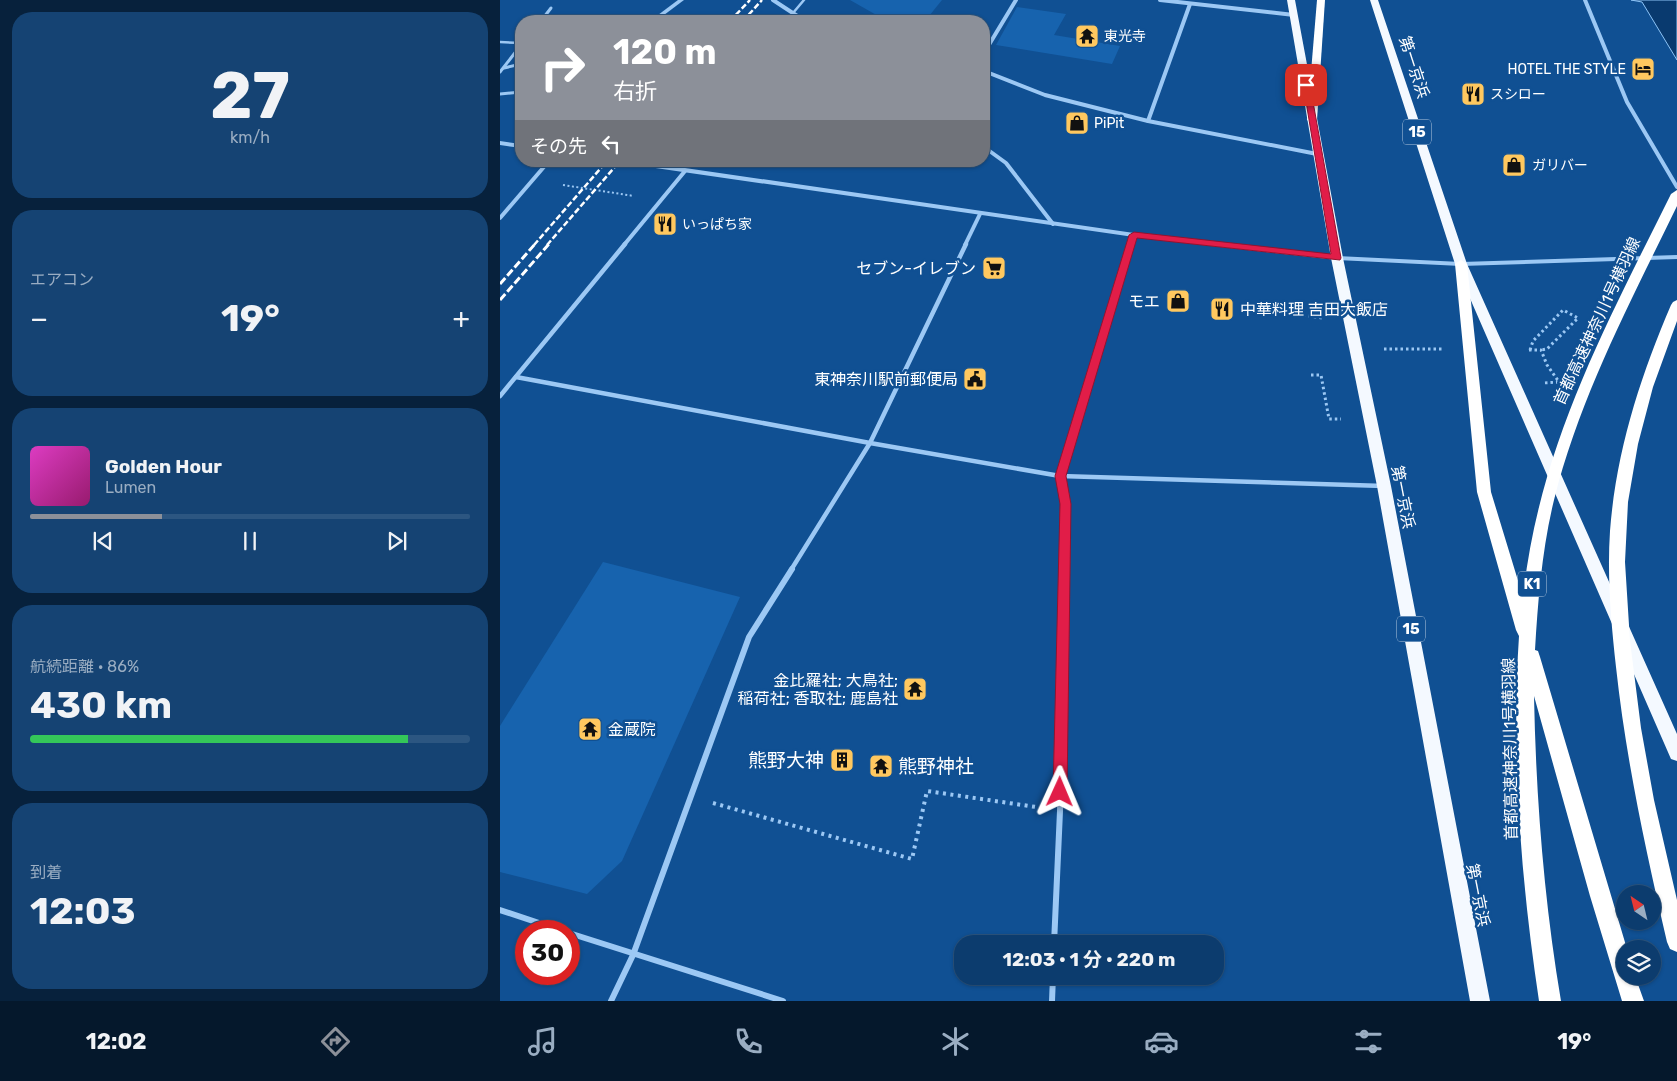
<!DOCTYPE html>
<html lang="ja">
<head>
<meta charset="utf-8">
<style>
  body { margin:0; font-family:Rubik,"Noto Sans JP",sans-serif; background:#154373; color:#f1f3f6; height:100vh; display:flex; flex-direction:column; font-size:19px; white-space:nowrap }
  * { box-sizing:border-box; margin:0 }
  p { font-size:16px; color:#9aadc2 }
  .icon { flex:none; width:28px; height:28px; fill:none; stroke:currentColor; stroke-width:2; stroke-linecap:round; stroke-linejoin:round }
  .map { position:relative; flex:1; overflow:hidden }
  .drawer { display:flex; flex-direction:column; gap:12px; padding:12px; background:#07213c; width:500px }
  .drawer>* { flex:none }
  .guide { position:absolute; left:15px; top:15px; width:475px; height:152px; border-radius:20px; box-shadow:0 1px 4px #0004,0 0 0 1px #2c5681; background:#8c9099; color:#fff; overflow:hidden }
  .needle { width:32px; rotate:325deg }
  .controls { position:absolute; left:1116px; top:885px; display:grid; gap:10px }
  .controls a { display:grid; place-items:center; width:45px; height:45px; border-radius:50%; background:#0c3c6e; box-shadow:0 1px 4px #0004,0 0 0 1px #2c5681; font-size:25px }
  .speed { position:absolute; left:15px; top:920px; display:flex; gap:10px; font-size:25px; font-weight:700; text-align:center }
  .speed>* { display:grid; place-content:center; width:65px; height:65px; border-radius:50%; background:#0c3c6e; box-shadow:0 1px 4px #0004,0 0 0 1px #2c5681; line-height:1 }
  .speed .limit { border:8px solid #d22; background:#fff; color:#111 }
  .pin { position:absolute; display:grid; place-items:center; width:42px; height:42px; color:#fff; margin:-21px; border-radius:10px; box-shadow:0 2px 8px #0006 }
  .me { position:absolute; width:55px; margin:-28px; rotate:1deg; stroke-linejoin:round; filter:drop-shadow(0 0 4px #0008) }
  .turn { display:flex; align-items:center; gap:18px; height:105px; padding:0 15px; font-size:22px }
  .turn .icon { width:65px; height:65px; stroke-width:2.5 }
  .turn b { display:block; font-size:35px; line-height:42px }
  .then { display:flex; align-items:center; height:48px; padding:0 15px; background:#0003; gap:10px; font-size:19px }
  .big { font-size:38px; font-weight:700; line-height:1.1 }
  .drawer .card { flex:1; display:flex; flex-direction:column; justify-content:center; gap:8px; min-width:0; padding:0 18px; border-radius:20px; background:#154373 }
  .drawer .dial { align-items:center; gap:0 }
  .dial b { font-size:65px; line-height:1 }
  .song { display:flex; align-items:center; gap:15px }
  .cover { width:60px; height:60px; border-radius:8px; background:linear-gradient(135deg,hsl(310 70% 55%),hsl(320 70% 35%)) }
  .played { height:5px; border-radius:2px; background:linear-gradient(90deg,#8c9099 30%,#2c5681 30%) }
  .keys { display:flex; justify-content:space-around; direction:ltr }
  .heat { display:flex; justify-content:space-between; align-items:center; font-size:28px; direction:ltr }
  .charge { height:8px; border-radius:4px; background:linear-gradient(90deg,#34c759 86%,#2c5681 0) }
  .trip { position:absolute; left:454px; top:935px; width:270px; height:50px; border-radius:20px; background:#0c3c6e; box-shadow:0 1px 4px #0004,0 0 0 1px #2c5681; font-weight:700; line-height:50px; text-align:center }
  .tab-bar { display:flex; height:80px; justify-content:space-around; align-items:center; background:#05182c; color:#9aadc2 }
  .tab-bar .icon { width:35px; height:35px }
  .tab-bar .on { color:#8c9099 }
  .tab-bar b { font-size:22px; color:#f1f3f6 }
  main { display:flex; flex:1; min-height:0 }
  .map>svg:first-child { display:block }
  .green { fill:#1763ae }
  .water { fill:#093a6f; stroke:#8dc4f7 }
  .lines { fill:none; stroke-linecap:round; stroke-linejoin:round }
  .path-far2 { stroke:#9cc8f4; stroke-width:2; stroke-dasharray:2 2.5; stroke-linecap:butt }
  .path-far1 { stroke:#9cc8f4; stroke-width:3; stroke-dasharray:2.5 3; stroke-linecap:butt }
  .path { stroke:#9cc8f4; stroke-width:4; stroke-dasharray:3 4.5; stroke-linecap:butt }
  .service { stroke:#9cc8f4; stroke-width:2.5 }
  .pedestrian { stroke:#9cc8f4; stroke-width:3 }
  .minor-far2 { stroke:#9cc8f4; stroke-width:4 }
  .minor-far1 { stroke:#9cc8f4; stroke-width:4.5 }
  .minor { stroke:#9cc8f4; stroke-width:6 }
  .tertiary { fill:#9cc8f4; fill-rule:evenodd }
  .trunk { fill:#f4f9ff; fill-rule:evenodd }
  .motorway { fill:#fff; fill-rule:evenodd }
  .rail-far1 { stroke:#fff; stroke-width:2.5; stroke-dasharray:6 2.5; stroke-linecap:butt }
  .rail { stroke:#fff; stroke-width:3; stroke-dasharray:8 3; stroke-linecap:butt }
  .route { fill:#e11d48; stroke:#92132f }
  .labels { text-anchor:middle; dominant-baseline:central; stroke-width:5; stroke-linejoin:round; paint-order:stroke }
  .far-poi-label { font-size:14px; fill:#fff; stroke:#105093; text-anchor:start }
  .shield { fill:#105093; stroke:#b7cadf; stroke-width:1 }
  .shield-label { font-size:15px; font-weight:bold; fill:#fff }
  .street-label { font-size:16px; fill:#fff; stroke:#105093 }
  .poi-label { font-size:16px; fill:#fff; stroke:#105093; text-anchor:end }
  .near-poi-label { font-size:19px; fill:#fff; stroke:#105093; text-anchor:end }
</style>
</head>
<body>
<main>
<section class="drawer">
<div class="card dial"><b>27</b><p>km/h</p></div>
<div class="card"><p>エアコン</p>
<div class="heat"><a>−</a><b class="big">19°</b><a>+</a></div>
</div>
<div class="card">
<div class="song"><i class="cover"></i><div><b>Golden Hour</b><p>Lumen</p></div></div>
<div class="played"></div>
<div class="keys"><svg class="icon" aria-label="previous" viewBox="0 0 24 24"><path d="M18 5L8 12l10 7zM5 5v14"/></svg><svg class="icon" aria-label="pause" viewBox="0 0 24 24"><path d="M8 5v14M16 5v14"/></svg><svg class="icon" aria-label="next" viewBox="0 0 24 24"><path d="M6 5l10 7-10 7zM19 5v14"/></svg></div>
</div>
<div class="card"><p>航続距離 · 86%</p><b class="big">430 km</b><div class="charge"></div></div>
<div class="card"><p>到着</p><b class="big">12:03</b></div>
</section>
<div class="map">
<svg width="1177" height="1001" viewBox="0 0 1177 1001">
  <rect width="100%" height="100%" fill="#105093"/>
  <g class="green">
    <path d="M 350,0 L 442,0 L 425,21 L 387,21 Z"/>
    <path d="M 517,7 L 566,14 L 554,35 L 620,46 L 612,64 L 496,45 Z"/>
    <path d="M 103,562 L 240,597 L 122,861 L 87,894 L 0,872 L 0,726 Z"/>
  </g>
  <path class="water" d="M 1131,0 L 1177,0 L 1177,60 L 1142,2 Z"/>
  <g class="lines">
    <g class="path-far2">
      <path d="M 69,21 L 103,21"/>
      <path d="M 63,185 L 134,196"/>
    </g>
    <g class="path-far1">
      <path d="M 803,315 L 822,318"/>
      <path d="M 884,349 L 942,349"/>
      <path d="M 1029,350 L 1041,350 L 1047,365 L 1059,382 L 1043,383"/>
      <path d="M 1030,350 L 1033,341 L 1063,310 L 1078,318 L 1047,349 L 1041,350"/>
      <path d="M 811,375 L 821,375 L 829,419 L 841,419"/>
    </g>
    <path class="path" d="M 213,803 L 412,859 L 427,791 L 536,807"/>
    <g class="service">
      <path d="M 293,13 L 304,0"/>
      <path d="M 0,42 L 21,43"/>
    </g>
    <g class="pedestrian">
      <path d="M 41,21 L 51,8"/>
      <path d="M 4,68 L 21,64"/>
      <path d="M 0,72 L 21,45"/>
      <path d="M 0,94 L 21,92"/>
    </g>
    <g class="minor-far2">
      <path d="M 273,0 L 305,21"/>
      <path d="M 660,0 L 794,15"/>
      <path d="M 1085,0 L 1127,102 L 1177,187"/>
      <path d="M 484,53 L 516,0"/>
      <path d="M 484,71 L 545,95 L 648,121 L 817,154"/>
      <path d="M 648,121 L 690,4"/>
      <path d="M 484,147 L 506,163 L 553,224"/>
      <path d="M 0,218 L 49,161"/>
      <path d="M 124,245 L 185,171"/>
      <path d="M 465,245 L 480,214"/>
      <path d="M 631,245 L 634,235"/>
    </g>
    <g class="minor-far1">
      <path d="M 16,377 L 370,443 L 560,476 L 884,486"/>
      <path d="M 0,396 L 125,244"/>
      <path d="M 291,570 L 370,443 L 466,244"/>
      <path d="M 565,570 L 566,504 L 560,476 L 631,244"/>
    </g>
    <g class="minor">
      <path d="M 0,910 L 63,931"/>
      <path d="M 69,933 L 283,1001"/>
      <path d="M 554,944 L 560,811 L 565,569"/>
      <path d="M 111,1001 L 133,955 L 249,637 L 292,569"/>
      <path d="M 552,1001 L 553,976"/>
    </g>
    <g class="tertiary">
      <path d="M 178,0 L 184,0 L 156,21 L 150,21 Z"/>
      <path d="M 0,141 L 21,144 L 21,148 L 0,145 Z"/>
      <path d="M 118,161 L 137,161 L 634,233 L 837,256 L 961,262 L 1177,255 L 1177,259 L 961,266 L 837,260 L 634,237 L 121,163 Z"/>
    </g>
    <g class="trunk">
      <path d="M 787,0 L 795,0 L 843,258 L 891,486 L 990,1001 L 970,1001 L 877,486 L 831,258 Z"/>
      <path d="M 870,0 L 878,0 L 967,264 L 1177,734 L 1177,761 L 1171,759 L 955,264 Z"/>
    </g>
    <g class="motorway">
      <path d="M 817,0 L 825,0 L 817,120 L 812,123 L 807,120 Z"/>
      <path d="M 1177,190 L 1177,206 C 1131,301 1080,396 1054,500 C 1042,549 1038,600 1035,650 L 1038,651 L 1040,657 L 1127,949 L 1125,949 L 1125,976 L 1135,976 L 1144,1001 L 1122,1001 L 1090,896 L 1034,696 C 1036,798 1044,900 1061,1001 L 1039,1001 C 1021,881 1011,757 1019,636 L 1016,630 L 977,492 L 955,264 L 961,260 L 967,264 L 991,492 L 1023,597 C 1039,447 1105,327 1171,194 Z"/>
      <path d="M 1177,300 L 1177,321 L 1153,387 L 1138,444 L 1128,502 L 1125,562 L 1130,641 L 1141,728 L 1154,800 L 1177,900 L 1177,952 L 1170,949 L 1167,942 C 1146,851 1126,760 1116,667 C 1111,622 1107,576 1110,531 C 1116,452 1140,377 1171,305 L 1173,302 Z"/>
    </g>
    <g class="rail-far1">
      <path d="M 230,21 L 250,0"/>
      <path d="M 243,21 L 262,0"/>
      <path d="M 34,245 L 107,161"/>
      <path d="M 47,245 L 120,161"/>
    </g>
    <g class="rail">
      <path d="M 0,284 L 35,244"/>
      <path d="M 0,300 L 49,244"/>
    </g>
  </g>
  <path class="route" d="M 803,83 L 810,85 L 841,258 L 840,260 L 637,238 L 566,476 L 571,504 L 567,792 L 565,796 L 560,799 L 555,796 L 553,792 L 560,504 L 555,476 L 629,235 L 634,232 L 831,254 Z"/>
  <defs>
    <g id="temple-square" transform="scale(1.25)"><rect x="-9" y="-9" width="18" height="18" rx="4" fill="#ffc85f" stroke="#105093"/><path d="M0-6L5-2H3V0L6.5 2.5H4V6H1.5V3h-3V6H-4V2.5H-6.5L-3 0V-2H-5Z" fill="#111"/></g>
    <g id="hotel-square" transform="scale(1.25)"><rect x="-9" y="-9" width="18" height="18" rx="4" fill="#ffc85f" stroke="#105093"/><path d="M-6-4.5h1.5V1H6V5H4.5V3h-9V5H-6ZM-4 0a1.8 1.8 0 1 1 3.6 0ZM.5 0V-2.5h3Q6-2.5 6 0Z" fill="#111"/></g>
    <g id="restaurant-square" transform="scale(1.25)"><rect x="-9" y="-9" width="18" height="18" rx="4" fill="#ffc85f" stroke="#105093"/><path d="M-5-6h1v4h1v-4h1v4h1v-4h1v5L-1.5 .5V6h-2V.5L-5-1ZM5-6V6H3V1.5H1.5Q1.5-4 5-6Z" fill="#111"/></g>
    <g id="shop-square" transform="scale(1.25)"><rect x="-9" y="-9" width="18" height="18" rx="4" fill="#ffc85f" stroke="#105093"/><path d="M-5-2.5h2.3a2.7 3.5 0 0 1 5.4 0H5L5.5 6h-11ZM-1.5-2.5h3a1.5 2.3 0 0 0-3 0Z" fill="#111"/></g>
    <g id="supermarket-square" transform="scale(1.25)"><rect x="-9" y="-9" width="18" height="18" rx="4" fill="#ffc85f" stroke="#105093"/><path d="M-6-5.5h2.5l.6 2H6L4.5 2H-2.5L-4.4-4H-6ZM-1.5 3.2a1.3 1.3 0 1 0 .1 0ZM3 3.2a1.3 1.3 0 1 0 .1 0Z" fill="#111"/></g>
    <g id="civic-square" transform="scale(1.25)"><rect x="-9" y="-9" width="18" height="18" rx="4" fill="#ffc85f" stroke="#105093"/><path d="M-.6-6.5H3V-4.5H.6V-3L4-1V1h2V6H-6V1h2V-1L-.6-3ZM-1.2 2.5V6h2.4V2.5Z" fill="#111"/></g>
    <g id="building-square" transform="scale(1.25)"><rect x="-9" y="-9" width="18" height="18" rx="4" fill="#ffc85f" stroke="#105093"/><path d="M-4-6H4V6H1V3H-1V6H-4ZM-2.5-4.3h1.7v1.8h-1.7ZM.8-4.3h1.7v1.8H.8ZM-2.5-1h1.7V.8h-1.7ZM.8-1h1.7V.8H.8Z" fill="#111"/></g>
  </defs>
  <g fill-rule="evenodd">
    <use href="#temple-square" x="587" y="36"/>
    <use href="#hotel-square" x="1143" y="69"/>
    <use href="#restaurant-square" x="973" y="94"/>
    <use href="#shop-square" x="577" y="123"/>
    <use href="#shop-square" x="1014" y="165"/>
    <use href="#restaurant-square" x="165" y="224"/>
    <use href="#supermarket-square" x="494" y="268"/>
    <use href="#shop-square" x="678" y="301"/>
    <use href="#restaurant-square" x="722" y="309"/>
    <use href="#civic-square" x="475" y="379"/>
    <use href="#temple-square" x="415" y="689"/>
    <use href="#temple-square" x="90" y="729"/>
    <use href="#building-square" x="342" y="760"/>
    <use href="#temple-square" x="381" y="766"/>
  </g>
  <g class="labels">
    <g class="far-poi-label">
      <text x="604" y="36">東光寺</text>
      <text x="1126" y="69" text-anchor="end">HOTEL THE STYLE</text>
      <text x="990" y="94">スシロー</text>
      <text x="594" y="123">PiPit</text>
      <text x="1032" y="165">ガリバー</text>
      <text x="182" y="224">いっぱち家</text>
    </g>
    <g class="shield">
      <rect x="903" y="119.5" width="28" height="25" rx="4"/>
      <rect x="1018" y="571.5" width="28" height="25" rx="4"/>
      <rect x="897" y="616.5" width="28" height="25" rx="4"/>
    </g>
    <g class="shield-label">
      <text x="917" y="132">15</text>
      <text x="1032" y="584">K1</text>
      <text x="911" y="629">15</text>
    </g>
    <g class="street-label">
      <text transform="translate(914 67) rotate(72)">第一京浜</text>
      <text transform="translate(1097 321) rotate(-65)">首都高速神奈川1号横羽線</text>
      <text transform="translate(903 497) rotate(79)">第一京浜</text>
      <text transform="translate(1010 749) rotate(-91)">首都高速神奈川1号横羽線</text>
      <text transform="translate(978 895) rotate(79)">第一京浜</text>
    </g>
    <g class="poi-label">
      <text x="476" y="268">セブン-イレブン</text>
      <text x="660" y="301">モエ</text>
      <text x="740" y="309" text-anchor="start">中華料理 吉田大飯店</text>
      <text x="458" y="379">東神奈川駅前郵便局</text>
      <text x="398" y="680">金比羅社; 大鳥社;<tspan x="398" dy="18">稲荷社; 香取社; 鹿島社</tspan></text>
      <text x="108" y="729" text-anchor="start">金蔵院</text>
    </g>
    <g class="near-poi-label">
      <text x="324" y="760">熊野大神</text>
      <text x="398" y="766" text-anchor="start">熊野神社</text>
    </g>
  </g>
</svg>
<div class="controls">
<a><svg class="needle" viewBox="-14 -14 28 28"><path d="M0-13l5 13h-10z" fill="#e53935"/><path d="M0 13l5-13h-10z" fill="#9aadc2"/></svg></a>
<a><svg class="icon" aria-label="layers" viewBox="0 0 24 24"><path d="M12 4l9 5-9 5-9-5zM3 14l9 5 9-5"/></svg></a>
</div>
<div class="speed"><div class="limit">30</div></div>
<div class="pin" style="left:806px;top:85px;background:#d93025"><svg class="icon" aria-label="arrive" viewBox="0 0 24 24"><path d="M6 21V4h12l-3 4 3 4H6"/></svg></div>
<svg class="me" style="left:560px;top:792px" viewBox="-20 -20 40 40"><path d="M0-17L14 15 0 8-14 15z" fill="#e11d48" stroke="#fff" stroke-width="4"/></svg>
<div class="trip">12:03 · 1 分 · 220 m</div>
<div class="guide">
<div class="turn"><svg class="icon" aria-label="right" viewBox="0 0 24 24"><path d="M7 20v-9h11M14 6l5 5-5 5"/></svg><div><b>120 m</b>右折</div></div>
<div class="then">その先<svg class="icon" aria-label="left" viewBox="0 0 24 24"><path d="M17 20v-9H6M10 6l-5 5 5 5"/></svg></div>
</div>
</div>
</main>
<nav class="tab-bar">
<b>12:02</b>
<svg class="icon on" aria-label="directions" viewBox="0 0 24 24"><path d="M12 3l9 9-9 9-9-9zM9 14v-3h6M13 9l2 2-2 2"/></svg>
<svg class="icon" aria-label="music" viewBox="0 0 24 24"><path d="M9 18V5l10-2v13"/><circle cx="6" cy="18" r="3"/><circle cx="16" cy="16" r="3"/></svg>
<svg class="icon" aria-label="phone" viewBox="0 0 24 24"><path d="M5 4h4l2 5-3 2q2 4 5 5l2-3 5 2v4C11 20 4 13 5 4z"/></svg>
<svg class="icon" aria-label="climate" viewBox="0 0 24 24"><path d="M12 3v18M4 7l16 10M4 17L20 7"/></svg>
<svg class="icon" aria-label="car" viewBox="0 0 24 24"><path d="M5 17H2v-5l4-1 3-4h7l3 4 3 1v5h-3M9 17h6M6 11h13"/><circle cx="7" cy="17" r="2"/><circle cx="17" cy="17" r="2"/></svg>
<svg class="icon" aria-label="filters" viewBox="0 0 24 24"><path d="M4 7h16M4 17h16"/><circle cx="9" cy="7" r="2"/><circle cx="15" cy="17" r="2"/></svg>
<b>19°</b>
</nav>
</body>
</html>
